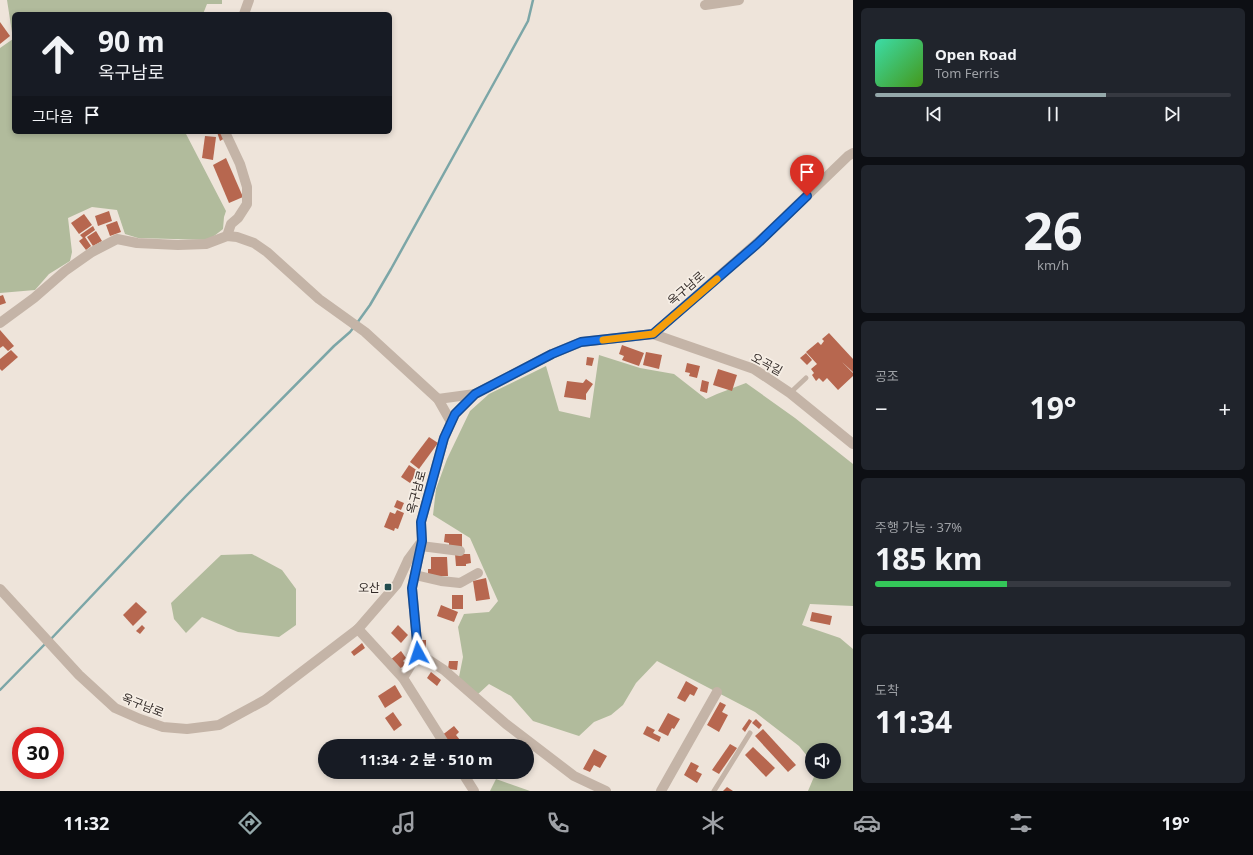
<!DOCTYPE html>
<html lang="ko">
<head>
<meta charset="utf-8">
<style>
  body { margin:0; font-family:"Noto Sans","Noto Sans KR",sans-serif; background:#20242c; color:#f1f3f6; height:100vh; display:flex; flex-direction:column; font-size:15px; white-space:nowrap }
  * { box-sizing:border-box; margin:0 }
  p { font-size:13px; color:#9ea1a6 }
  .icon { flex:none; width:22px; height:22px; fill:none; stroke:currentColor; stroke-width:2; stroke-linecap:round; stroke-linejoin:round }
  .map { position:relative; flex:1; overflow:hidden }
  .panel { display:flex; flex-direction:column; gap:8px; padding:8px; background:#0d0f14; width:400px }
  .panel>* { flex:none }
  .guide { position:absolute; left:12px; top:12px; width:380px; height:122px; border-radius:6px; box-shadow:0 2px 6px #0003; background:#171b24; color:#f1f3f6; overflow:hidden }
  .fabs { position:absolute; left:805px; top:743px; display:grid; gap:8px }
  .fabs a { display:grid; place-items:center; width:36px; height:36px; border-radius:50%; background:#171b24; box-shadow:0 2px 6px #0003; font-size:20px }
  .speed { position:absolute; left:12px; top:727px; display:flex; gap:8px; font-size:20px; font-weight:700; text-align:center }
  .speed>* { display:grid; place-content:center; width:52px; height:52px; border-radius:50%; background:#171b24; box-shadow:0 2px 6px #0003; line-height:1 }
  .speed .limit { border:6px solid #d22; background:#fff; color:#111 }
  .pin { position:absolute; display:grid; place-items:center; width:34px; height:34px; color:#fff; margin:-41px -17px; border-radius:50% 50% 50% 0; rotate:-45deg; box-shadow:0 0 4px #0007 }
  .pin .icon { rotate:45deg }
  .me { position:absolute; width:44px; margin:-22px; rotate:355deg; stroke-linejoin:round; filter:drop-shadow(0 0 3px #0008) }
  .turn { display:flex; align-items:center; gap:14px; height:84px; padding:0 20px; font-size:18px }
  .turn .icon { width:52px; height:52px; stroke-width:2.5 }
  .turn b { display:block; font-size:28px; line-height:34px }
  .then { display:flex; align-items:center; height:38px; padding:0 20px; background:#0003; gap:8px; font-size:15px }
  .big { font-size:30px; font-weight:700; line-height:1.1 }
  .panel .widget { flex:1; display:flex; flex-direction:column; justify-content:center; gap:6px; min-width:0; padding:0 14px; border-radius:6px; background:#20242c }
  .panel .dial { align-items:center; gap:0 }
  .dial b { font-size:52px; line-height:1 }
  .song { display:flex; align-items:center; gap:12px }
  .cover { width:48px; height:48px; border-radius:6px; background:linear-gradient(135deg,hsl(160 70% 55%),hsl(100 70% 35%)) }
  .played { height:4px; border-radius:2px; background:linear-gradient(90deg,#94a8aa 65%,#363941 65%) }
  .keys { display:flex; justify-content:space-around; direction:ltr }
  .heat { display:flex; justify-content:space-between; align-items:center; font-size:22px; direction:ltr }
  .charge { height:6px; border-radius:3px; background:linear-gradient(90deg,#34c759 37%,#363941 0) }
  .trip { position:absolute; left:318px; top:739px; width:216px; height:40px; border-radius:20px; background:#171b24; box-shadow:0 2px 6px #0003; font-weight:700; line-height:40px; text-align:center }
  .dock { display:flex; height:64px; justify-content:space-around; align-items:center; background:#090b0e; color:#9ea1a6 }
  .dock .icon { width:28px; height:28px }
  .dock .current { color:#94a8aa }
  .dock b { font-size:18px; color:#f1f3f6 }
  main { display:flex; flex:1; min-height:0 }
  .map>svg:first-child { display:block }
  .green { fill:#b1bb9c }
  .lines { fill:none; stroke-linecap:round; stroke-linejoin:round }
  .stream { stroke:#7ca6a7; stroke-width:2.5 }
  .building { fill:#b7674f }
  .service { stroke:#c4b4a7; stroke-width:5 }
  .minor { stroke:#c4b4a7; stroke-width:10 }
  .route-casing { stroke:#114b97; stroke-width:10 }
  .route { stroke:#1a73e8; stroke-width:7 }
  .slow { stroke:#f59e0b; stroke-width:7 }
  .poi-dot { fill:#224c4e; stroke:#f6eee5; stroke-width:1.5 }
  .labels { text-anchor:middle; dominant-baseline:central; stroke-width:3.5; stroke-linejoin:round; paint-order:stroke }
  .street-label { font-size:12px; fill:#322a27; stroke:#f6eee5 }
  .poi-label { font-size:12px; fill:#322a27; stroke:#f6eee5; text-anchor:end }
</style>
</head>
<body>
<main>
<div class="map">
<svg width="853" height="791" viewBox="0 0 853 791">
  <rect width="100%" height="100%" fill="#eee4da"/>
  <g class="green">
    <path d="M 7,0 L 222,0 L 222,4 L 207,4 L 203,14 L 14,14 L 14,132 L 185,132 L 226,211 L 224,217 L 223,229 L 209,240 L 138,238 L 125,234 L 117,210 L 92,207 L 68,218 L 72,252 L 70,261 L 49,274 L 35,290 L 0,293 L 0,48 L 13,39 Z"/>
    <path d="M 599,355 L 640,368 L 674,374 L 706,399 L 717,394 L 746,383 L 795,418 L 853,464 L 853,606 L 810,604 L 802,625 L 840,638 L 853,649 L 853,791 L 808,791 L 816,772 L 834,772 L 834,750 L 812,750 L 812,762 L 799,746 L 755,712 L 657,661 L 636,683 L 623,705 L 611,715 L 594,722 L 579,736 L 533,721 L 511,696 L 489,684 L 477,695 L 459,677 L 463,657 L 458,627 L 464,614 L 489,612 L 498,601 L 470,538 L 433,515 L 436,489 L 447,459 L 470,411 L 489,394 L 546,366 L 559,411 L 590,418 Z"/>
    <path d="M 252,554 L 282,570 L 296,589 L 296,625 L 279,637 L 238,632 L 202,617 L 186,633 L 174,619 L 171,603 L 221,555 Z"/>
    <path d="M 496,779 L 530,791 L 490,791 Z"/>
  </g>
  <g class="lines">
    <g class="stream">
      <path d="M 357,323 L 370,305 L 391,269 L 500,72 L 528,21 L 533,0"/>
      <path d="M 50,640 L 186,496 L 334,346 L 350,332 L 354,327"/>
      <path d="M 0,690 L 46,643"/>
    </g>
  </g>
  <g class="building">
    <path d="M 0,22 L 10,36 L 0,44 Z"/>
    <path d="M 217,132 L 223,132 L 225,138 L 220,141 Z"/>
    <path d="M 205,136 L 216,137 L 213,160 L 202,158 Z"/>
    <path d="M 226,158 L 243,197 L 229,203 L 213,165 Z"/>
    <path d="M 109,211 L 112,221 L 98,226 L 95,216 Z"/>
    <path d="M 84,214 L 92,225 L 79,234 L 71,223 Z"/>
    <path d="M 117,221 L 121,232 L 110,236 L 106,225 Z"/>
    <path d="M 93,226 L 95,230 L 85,237 L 91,246 L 86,250 L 79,241 L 83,238 L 80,235 Z"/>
    <path d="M 96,231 L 102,241 L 93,246 L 87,237 Z"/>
    <path d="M 3,295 L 6,303 L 0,305 L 0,296 Z"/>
    <path d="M 0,330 L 14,346 L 8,351 L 3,346 L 0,348 Z"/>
    <path d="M 829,333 L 853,359 L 853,372 L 842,362 L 853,373 L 853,376 L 838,390 L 827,378 L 823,382 L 819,378 L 816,381 L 812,375 L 814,373 L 811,369 L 817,364 L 806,352 L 818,342 L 821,345 L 824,341 L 822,339 Z"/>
    <path d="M 622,345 L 644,353 L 639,366 L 622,360 L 624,356 L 619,354 Z"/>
    <path d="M 11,350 L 18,357 L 2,371 L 0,369 L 0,359 Z"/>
    <path d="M 646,352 L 662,355 L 659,369 L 643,365 Z"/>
    <path d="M 806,353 L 812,360 L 807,365 L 800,358 Z"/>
    <path d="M 587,357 L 594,358 L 592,366 L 586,365 Z"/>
    <path d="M 687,363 L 700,366 L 697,378 L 689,376 L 690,373 L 685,372 Z"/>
    <path d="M 718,369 L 737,375 L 732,391 L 713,385 Z"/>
    <path d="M 586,379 L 593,384 L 586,394 L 586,400 L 564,397 L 567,381 L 583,383 Z"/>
    <path d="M 702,380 L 709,382 L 707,393 L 700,391 Z"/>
    <path d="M 429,437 L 438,443 L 419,469 L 410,462 Z"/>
    <path d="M 409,465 L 418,471 L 410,483 L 401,477 Z"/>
    <path d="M 397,500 L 404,503 L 401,510 L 394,507 Z"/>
    <path d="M 397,510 L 404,513 L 398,529 L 395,528 L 394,531 L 384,527 L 390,512 L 395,514 Z"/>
    <path d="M 445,534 L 462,534 L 462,548 L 449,547 L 449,543 L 444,542 Z"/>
    <path d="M 455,554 L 470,554 L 471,563 L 466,564 L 466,566 L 456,566 Z"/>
    <path d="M 431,557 L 447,557 L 448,576 L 428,576 L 428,569 L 431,569 Z"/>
    <path d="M 486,578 L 490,599 L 476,601 L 473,581 Z"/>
    <rect x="452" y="595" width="11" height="14"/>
    <path d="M 136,602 L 147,612 L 133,626 L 123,615 Z"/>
    <path d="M 441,605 L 458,612 L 454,622 L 437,616 Z"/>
    <path d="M 812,612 L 832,616 L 830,625 L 810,621 Z"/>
    <path d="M 142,625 L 145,628 L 140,634 L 136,631 Z"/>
    <path d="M 398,625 L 408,635 L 401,643 L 391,633 Z"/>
    <path d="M 420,640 L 426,640 L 426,648 L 420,649 Z"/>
    <path d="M 362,643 L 365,648 L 354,656 L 351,652 Z"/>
    <path d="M 401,651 L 406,658 L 403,661 L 406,664 L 397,671 L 389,661 Z"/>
    <path d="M 449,661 L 458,661 L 457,670 L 448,669 Z"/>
    <path d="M 431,672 L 441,680 L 437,686 L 427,678 Z"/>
    <path d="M 686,681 L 698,688 L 694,696 L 690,694 L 685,702 L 677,698 Z"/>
    <path d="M 395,685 L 402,697 L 385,708 L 378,696 Z"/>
    <path d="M 720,702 L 726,705 L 722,712 L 728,715 L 719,732 L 707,725 Z"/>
    <path d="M 393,712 L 402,725 L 394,731 L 385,718 Z"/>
    <path d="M 668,713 L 680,719 L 674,729 L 672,728 L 668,736 L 658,731 Z"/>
    <path d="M 749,719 L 752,721 L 745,732 L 742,729 Z"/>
    <path d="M 756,719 L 762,725 L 759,729 L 752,723 Z"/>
    <path d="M 454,726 L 459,732 L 456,735 L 460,740 L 452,746 L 448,746 L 441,736 Z"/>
    <path d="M 647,726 L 655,730 L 653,733 L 661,737 L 659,742 L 643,734 Z"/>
    <path d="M 763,729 L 796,765 L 788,772 L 755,736 Z"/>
    <path d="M 730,744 L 737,748 L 719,774 L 712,770 Z"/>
    <path d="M 753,747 L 775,768 L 766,777 L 745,755 Z"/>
    <path d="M 594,749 L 607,756 L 600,768 L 594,765 L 590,772 L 583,769 Z"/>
    <path d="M 691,762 L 699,766 L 696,771 L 702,774 L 697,783 L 684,775 Z"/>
    <path d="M 727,787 L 733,791 L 723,791 Z"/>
  </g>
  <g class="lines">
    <g class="service">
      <path d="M 790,393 L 806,378"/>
      <path d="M 714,791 L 750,733"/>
    </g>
    <g class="minor">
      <path d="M 705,5 L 739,0"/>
      <path d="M 244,14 L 249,0"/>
      <path d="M 225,132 L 240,164 L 247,187 L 247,204 L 238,218 L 231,224 L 227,236"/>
      <path d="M 0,323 L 34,298 L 65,271 L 92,252 L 117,239 L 137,243 L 178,245 L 206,244 L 227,236 L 237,237 L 254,243 L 267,252 L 319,299 L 365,332 L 438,399 L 451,422"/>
      <path d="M 653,334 L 754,369 L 790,393 L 853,444"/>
      <path d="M 438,399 L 475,394"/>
      <path d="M 421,545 L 412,588 L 418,653 L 444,670 L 506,724 L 574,776 L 606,791"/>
      <path d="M 421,546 L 460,551"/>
      <path d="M 415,575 L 441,581 L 460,583 L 478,573"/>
      <path d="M 0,589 L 79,675 L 115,708 L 140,719 L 163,727 L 187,729 L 219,725 L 265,700 L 358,629 L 397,584 L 408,560 L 422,541 L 421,522 L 444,438 L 455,414 L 475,394 L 552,354 L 581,342 L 653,334 L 765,236 L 848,156 L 853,153"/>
      <path d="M 358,629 L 403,678 L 446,746"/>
      <path d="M 403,678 L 418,653"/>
      <path d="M 462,772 L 474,791"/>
      <path d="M 661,791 L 717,692"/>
    </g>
  </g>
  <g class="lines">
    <g class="route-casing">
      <path id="route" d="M 418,653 L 412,588 L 422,541 L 421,522 L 444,438 L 455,414 L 475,394 L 552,354 L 581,342 L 653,334 L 757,244 L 807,196"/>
    </g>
    <use href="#route" class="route"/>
    <path class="slow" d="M 603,340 L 653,334 L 717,279"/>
  </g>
  <rect class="poi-dot" x="384" y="583" width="8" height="8" rx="2"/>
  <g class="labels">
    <g class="street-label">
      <text transform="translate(686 288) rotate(-41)">옥구남로</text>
      <text transform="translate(767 364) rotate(29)">오곡길</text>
      <text transform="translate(416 492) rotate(-75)">옥구남로</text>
      <text transform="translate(143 705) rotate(22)">옥구남로</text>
    </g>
    <g class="poi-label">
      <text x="380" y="587">오산</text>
    </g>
  </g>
</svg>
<div class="fabs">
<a><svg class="icon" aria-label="sound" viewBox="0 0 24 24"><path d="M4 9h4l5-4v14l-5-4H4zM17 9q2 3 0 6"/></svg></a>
</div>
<div class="speed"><div class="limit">30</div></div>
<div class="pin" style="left:807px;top:196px;background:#d93025"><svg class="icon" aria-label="arrive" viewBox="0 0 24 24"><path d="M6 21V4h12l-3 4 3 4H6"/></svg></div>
<svg class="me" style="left:418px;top:653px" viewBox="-20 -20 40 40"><path d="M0-17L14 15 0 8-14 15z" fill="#1a73e8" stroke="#fff" stroke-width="4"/></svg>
<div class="trip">11:34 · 2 분 · 510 m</div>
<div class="guide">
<div class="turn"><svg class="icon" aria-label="ahead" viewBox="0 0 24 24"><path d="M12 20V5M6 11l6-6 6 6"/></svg><div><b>90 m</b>옥구남로</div></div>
<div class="then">그다음<svg class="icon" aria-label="arrive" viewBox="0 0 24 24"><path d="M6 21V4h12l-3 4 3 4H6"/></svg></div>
</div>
</div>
<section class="panel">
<div class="widget">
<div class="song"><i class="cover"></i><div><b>Open Road</b><p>Tom Ferris</p></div></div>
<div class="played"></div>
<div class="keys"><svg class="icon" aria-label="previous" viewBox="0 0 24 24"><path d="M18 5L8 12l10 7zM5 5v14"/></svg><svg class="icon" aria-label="pause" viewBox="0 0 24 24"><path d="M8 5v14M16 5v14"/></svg><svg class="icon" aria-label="next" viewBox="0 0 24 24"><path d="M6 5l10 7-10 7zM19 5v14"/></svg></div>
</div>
<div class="widget dial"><b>26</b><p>km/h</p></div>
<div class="widget"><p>공조</p>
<div class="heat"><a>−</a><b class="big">19°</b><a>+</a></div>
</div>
<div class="widget"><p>주행 가능 · 37%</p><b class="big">185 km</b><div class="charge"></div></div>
<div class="widget"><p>도착</p><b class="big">11:34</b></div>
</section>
</main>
<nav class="dock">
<b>11:32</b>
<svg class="icon current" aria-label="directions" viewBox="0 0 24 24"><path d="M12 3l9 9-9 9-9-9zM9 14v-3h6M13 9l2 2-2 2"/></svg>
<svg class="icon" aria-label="music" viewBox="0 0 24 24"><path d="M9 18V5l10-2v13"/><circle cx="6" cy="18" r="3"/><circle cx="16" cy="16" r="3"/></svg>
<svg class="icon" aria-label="phone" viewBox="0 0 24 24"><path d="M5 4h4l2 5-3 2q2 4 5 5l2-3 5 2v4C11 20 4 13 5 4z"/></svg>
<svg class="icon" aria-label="climate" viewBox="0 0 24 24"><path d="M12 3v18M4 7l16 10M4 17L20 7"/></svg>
<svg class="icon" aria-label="car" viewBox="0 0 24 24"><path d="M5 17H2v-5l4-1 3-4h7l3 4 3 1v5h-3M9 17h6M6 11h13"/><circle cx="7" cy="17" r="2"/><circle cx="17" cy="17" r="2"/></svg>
<svg class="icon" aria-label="filters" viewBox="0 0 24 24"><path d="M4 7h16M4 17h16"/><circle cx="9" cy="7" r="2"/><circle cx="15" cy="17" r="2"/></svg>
<b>19°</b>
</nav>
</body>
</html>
